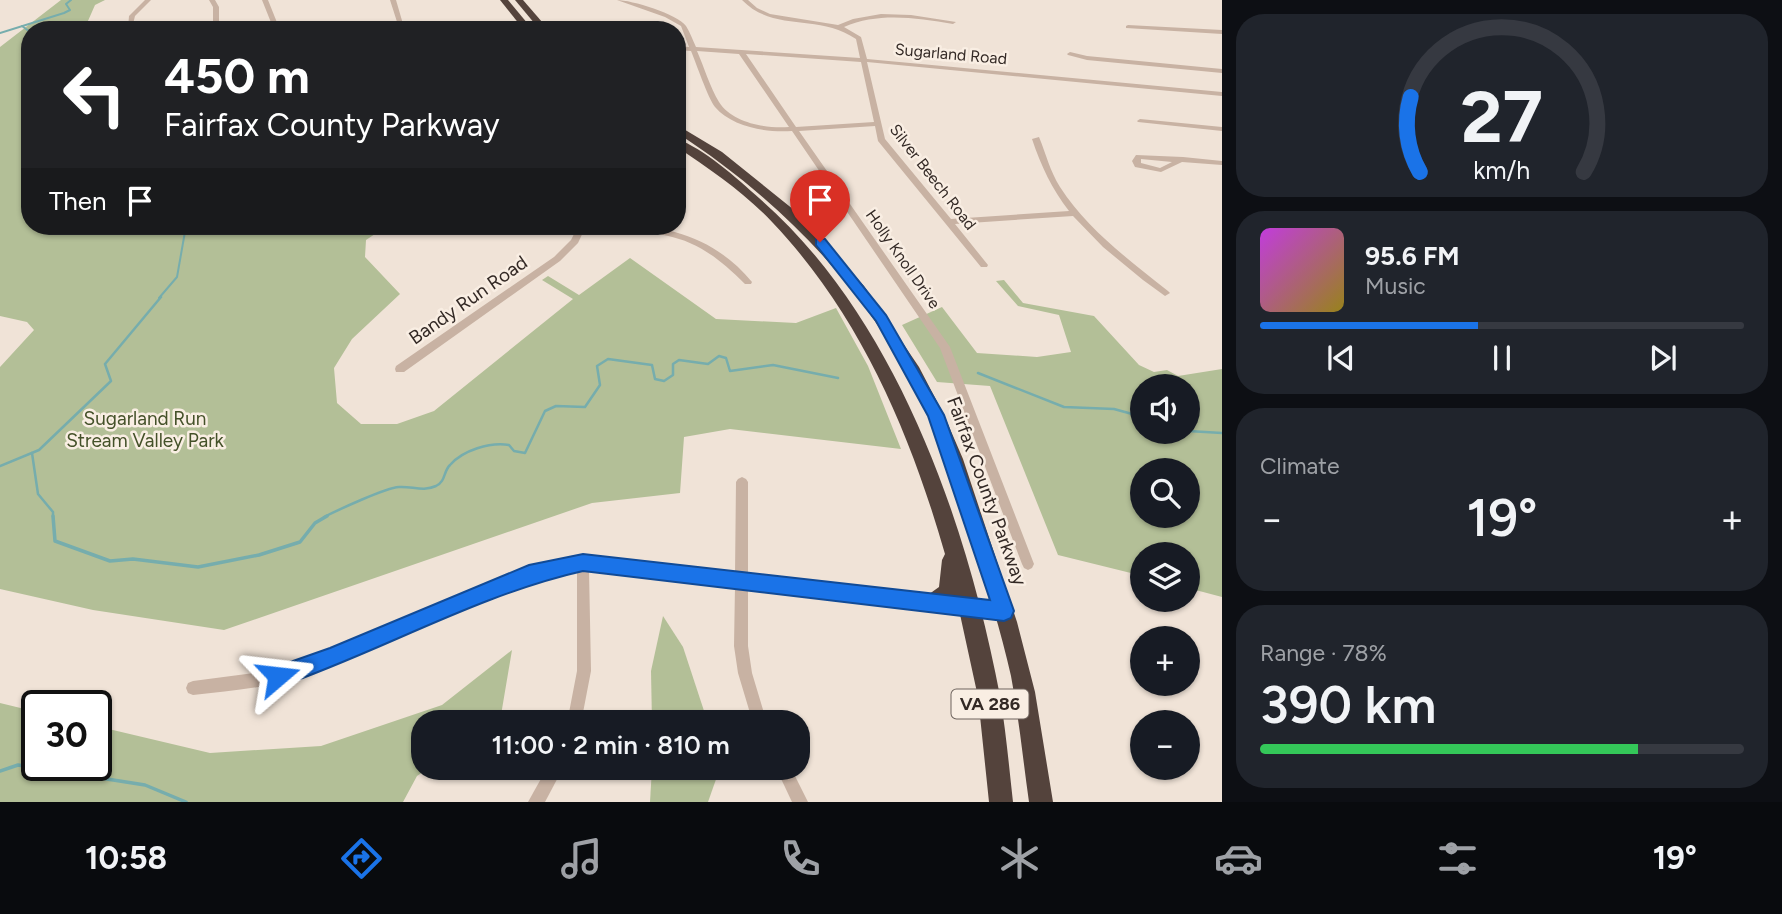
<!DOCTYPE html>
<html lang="en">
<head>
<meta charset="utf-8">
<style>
  body { margin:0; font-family:Figtree,sans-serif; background:#20242c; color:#f1f3f6; height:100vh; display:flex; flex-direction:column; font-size:26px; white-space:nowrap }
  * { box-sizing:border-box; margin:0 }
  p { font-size:23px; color:#9ea1a6 }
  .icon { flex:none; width:38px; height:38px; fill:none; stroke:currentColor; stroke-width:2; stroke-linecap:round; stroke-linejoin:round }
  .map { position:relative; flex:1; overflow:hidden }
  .drawer { display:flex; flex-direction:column; gap:14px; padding:14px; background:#0d0f14; width:560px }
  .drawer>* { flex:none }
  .top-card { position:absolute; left:21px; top:21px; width:665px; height:214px; border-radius:28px; box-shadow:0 2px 5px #0004; background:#202124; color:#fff; overflow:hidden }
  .controls { position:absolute; left:1130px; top:374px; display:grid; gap:14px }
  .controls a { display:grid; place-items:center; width:70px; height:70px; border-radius:50%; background:#171b24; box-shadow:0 2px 5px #0004; font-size:35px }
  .speed { position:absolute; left:21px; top:690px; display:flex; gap:14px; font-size:35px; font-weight:700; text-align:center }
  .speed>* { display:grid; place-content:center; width:91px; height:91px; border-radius:50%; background:#171b24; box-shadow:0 2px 5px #0004; line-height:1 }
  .speed .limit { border:4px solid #111; border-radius:10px; background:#fff; color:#111 }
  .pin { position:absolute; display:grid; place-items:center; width:60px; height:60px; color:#fff; margin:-72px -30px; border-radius:50% 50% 50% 0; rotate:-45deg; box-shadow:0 0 7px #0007 }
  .pin .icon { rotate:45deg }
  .me { position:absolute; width:77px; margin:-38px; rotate:73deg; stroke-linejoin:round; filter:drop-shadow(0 0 5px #0008) }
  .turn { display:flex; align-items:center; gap:24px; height:147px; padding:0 28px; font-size:32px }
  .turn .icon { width:91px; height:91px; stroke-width:2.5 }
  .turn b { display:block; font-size:49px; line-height:60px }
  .then { display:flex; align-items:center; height:66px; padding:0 28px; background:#0003; gap:14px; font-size:26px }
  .big { font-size:52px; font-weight:600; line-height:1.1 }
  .drawer .card { flex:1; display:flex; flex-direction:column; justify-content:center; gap:10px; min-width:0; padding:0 24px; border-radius:28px; background:#20242c }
  .drawer .dial { align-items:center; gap:0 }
  .dial svg { height:182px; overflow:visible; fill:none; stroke:#363941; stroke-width:7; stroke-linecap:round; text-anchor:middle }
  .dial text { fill:#f1f3f6; stroke:none }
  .song { display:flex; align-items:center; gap:21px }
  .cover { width:84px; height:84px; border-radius:10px; background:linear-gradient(135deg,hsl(290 70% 55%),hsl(50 70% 35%)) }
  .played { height:7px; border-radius:4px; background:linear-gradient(90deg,#1a73e8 45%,#363941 45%) }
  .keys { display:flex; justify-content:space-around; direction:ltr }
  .heat { display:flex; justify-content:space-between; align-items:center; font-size:38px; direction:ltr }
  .charge { height:10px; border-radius:5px; background:linear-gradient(90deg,#34c759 78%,#363941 0) }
  .trip { position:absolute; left:411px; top:710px; width:399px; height:70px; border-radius:28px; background:#171b24; box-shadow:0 2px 5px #0004; font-weight:600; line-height:70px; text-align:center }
  .dock { display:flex; height:112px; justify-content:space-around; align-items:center; background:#090b0e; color:#9ea1a6 }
  .dock .icon { width:49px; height:49px }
  .dock .selected { color:#1a73e8 }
  .dock b { font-size:32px; color:#f1f3f6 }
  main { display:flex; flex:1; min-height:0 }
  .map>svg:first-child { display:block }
  .green { fill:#b3bf97; fill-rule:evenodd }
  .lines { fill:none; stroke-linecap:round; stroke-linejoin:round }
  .stream-far2 { stroke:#76adad; stroke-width:2 }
  .stream-far1 { stroke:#76adad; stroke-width:2.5 }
  .stream { stroke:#76adad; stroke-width:3.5 }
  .minor { fill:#c8b2a3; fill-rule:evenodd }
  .highway { fill:#54433c; fill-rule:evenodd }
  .route { fill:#1a73e8; stroke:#114b97; stroke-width:2 }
  .labels { text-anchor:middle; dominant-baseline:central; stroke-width:5; stroke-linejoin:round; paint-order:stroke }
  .far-street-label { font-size:16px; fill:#332925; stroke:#f9eee3 }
  .shield { fill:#f9eee3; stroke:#6e645e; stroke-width:2 }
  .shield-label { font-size:18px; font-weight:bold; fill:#332925 }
  .street-label { font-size:19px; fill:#332925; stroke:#f9eee3 }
  .park-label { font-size:19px; fill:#445129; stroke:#f9eee3 }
</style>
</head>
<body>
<main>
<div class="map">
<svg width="1222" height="802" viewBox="0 0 1222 802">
  <rect width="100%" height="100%" fill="#f0e3d7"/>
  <g class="green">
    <path d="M 61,0 L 105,0 L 95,5 L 84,30 L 30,30 L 30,226 L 387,226 L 366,240 L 365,257 L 400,294 L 352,339 L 334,368 L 337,403 L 361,424 L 397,424 L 434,411 L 573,299 L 542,280 L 548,276 L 579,295 L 630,258 L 716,319 L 796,323 L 836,308 L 868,366 L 901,449 L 730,429 L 684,437 L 680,493 L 592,503 L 224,630 L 93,610 L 0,589 L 0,367 L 34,330 L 27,322 L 0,316 L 0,47 Z"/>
    <path d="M 1004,280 L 1023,303 L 1094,316 L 1139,365 L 1154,372 L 1167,370 L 1178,376 L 1222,369 L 1222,597 L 1188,588 L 1188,555 L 1143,555 L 1143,576 L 1058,555 L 990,386 L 937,382 L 902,325 L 942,307 L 977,353 L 1037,357 L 1071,352 L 1059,315 L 1018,306 L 996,281 ZM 1143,387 L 1188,387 L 1188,432 L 1143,432 ZM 1143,471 L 1188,471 L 1188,516 L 1143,516 Z"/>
    <path d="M 663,616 L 683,647 L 708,723 L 652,723 L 651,671 Z"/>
    <path d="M 512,650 L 500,721 L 424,723 L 424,768 L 429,768 L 417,776 L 403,802 L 0,802 L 0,703 L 37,712 L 37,765 L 96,765 L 96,726 L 210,753 L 321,746 L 442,705 Z"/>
    <path d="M 652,768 L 720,768 L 708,802 L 650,802 Z"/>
  </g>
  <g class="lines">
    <g class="stream-far2">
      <path d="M 22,26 L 30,32"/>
      <path d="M 0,33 L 64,13 L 70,10 L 66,4 L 71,0"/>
      <path d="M 159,298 L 177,277 L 186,226"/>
    </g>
    <g class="stream-far1">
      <path d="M 978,373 L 1064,407 L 1114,409 L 1143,417"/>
      <path d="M 1188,431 L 1222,433"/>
      <path d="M 32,453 L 38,494 L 53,512 L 53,517"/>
      <path d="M 0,466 L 39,450 L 111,381 L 105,364 L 161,297"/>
      <path d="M 324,517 C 338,510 385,488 399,487 C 412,486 423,492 436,486 C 446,481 443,472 450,465 C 463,450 490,442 509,445 L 514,451 L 525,453 L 545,411 L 556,406 L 585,407 L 600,385 L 597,366 L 608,359 L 652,365 L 655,379 L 664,381 L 673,375 L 673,364 L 679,360 L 708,364 L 719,356 L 726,358 L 730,371 L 773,365 L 838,378"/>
    </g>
    <g class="stream">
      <path d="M 53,516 L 55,541 L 110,561 L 133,559 L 198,567 L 259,555 L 300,542 L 315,523 L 327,516"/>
      <path d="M 0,771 L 18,765 L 145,785 L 186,802"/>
    </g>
    <g class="minor">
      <path d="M 145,0 L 151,0 L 135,16 L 132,28 L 128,28 L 129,16 Z"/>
      <path d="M 209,0 L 215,0 L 219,7 L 219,30 L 213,30 L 213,7 Z"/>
      <path d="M 262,0 L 268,0 L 280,30 L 274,30 Z"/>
      <path d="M 390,0 L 396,0 L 403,24 L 427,21 L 485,30 L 466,30 L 427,25 L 404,28 L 405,30 L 372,30 L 398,25 Z"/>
      <path d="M 617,0 C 631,0 678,14 686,26 C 690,32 693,41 696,47 L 860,58 L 856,39 C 818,13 774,33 742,0 L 748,0 L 757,8 L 770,14 L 838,25 L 853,19 L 881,14 L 911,15 L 956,22 L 953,24 C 916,18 879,12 844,27 L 861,37 L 867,59 L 1222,92 L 1222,96 L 867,62 L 885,139 L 951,219 L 1069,211 C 1052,189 1041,166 1032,139 L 1039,137 C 1046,154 1050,171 1060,187 C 1087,229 1129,260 1168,291 L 1170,293 L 1165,296 L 1143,280 L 1103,247 L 1073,216 L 955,224 L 988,265 L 987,267 L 981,267 L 878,141 L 875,126 L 799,131 L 950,347 L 1034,564 L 1032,568 L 1028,570 L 1024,568 L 1022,564 L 940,348 L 792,131 C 767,133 732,127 715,107 C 708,98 696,63 691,51 L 677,50 L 677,46 L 689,47 L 681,26 L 665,17 ZM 697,51 L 739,54 L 789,127 C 767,129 732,123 719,102 C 710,87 704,67 697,51 ZM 746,54 L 861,62 L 874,122 L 796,127 Z"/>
      <path d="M 1128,25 L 1222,30 L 1222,34 L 1126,28 L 1126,26 Z"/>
      <path d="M 1070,52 L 1087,56 L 1222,69 L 1222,73 L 1087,60 L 1068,55 L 1067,54 Z"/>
      <path d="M 1140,119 L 1222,127 L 1222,131 L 1138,122 L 1137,121 Z"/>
      <path d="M 1136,155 L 1183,157 L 1222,161 L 1222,165 L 1182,162 L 1161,172 L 1135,167 L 1132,161 ZM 1141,159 L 1172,162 L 1160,168 L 1141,163 Z"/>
      <path d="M 578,226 L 586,226 L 578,243 L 560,261 L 404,372 L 396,372 L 395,369 L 396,366 L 554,257 L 571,240 Z"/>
      <path d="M 603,226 C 662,223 713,235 752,282 L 751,284 L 745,284 C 696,235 673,234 607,229 Z"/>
      <path d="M 742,477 L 746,479 L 748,482 L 748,576 L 1004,605 L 1009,606 L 1011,611 L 1009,616 L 1004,617 L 748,588 L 748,646 L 752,673 L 767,723 L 753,723 L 738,673 L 734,646 L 735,586 L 589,570 L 591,671 L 581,723 L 567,723 L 577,671 L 577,570 C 479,589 396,644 303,676 C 268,688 230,691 193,695 L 188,693 L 186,688 L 188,683 L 193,681 L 262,672 L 303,662 L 367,637 L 473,590 L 513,574 L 548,564 L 583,557 L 735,574 L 736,482 L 738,479 Z"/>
      <path d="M 547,768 L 563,768 L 545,802 L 528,802 Z"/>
      <path d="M 776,768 L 791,768 L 808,802 L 792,802 Z"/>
    </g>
    <g class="highway">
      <path d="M 500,0 L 508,0 L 533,30 L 524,30 Z"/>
      <path d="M 515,0 L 523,0 L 549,30 L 540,30 Z"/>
      <path d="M 677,125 L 722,152 L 799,214 L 864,286 L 919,367 L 944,415 L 963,459 L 1017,622 L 1035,692 L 1053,802 L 1029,802 C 1023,760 1019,718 1011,676 C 1001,631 987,587 973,544 C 961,505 950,466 934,428 C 881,304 790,206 677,133 Z"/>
      <path d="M 677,139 C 703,148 738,179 759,198 C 896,317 967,522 1000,696 C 1006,731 1009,767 1013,802 L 989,802 L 978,697 L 956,596 L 932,613 L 925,611 L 922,604 L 925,597 L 939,587 L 942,560 L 945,554 C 910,432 860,315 773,223 C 745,193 711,170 677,147 Z"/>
    </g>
  </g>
  <path class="route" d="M 816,239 L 825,239 L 886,315 L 944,415 L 1014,611 L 1011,618 L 1004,621 L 583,571 C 477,595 380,652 278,687 L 270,684 L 267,676 L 270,669 L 330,648 L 529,565 L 583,554 L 990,600 L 928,416 L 876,321 L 816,245 Z"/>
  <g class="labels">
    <g class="far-street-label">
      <text transform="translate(951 54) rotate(5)">Sugarland Road</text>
      <text transform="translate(933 177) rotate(52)">Silver Beech Road</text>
      <text transform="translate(903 259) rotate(55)">Holly Knoll Drive</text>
    </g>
    <rect class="shield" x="951.5" y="689.5" width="77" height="29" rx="5"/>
    <g class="shield-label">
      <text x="990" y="704">VA 286</text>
    </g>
    <g class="street-label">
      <text transform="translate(468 300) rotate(-35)">Bandy Run Road</text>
      <text transform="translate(987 491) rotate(70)">Fairfax County Parkway</text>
    </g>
    <g class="park-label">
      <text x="145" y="418">Sugarland Run<tspan x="145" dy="22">Stream Valley Park</tspan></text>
    </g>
  </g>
</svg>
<div class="controls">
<a><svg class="icon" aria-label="sound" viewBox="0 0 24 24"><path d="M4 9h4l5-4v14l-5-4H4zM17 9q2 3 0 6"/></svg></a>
<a><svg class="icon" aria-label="search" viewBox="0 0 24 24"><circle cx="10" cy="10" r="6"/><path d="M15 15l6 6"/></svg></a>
<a><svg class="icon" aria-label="layers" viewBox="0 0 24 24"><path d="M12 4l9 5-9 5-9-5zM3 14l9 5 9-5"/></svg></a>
<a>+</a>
<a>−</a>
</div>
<div class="speed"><div class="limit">30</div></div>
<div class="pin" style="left:820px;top:242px;background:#d93025"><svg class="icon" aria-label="arrive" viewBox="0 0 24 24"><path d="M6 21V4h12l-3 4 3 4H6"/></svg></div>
<svg class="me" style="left:278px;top:676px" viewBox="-20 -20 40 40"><path d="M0-17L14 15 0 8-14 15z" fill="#1a73e8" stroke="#fff" stroke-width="4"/></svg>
<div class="trip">11:00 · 2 min · 810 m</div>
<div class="top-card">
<div class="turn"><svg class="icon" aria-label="left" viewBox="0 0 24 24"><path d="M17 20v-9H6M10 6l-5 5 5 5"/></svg><div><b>450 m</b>Fairfax County Parkway</div></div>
<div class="then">Then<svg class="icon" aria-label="arrive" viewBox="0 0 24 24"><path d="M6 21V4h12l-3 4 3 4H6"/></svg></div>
</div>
</div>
<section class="drawer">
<div class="card dial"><svg viewBox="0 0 100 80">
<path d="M14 69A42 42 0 1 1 86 69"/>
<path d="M14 69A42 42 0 0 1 10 36" stroke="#1a73e8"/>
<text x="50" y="56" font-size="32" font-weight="700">27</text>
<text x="50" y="72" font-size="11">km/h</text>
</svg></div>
<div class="card">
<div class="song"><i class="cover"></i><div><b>95.6 FM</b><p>Music</p></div></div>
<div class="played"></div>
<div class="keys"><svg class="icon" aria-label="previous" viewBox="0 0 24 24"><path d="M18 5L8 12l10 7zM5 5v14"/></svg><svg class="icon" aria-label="pause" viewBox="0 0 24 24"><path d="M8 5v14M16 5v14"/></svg><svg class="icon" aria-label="next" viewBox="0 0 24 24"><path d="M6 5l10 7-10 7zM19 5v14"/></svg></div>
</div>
<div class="card"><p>Climate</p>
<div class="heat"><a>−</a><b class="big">19°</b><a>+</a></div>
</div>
<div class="card"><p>Range · 78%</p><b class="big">390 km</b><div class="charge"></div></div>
</section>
</main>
<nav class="dock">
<b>10:58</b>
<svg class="icon selected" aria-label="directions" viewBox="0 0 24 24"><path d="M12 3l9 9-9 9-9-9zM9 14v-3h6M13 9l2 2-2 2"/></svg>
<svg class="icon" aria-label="music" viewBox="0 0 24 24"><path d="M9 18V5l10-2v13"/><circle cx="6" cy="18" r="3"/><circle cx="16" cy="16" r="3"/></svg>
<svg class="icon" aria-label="phone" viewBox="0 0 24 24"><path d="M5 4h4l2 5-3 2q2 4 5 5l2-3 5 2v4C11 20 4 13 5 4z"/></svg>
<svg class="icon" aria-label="climate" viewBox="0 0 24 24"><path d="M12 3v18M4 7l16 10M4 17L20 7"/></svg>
<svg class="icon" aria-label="car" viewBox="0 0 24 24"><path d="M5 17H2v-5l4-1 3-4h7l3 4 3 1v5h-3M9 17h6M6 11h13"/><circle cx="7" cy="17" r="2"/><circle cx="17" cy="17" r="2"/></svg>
<svg class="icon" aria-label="filters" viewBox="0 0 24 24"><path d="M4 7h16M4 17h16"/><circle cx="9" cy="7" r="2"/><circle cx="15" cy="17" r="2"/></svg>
<b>19°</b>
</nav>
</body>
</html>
